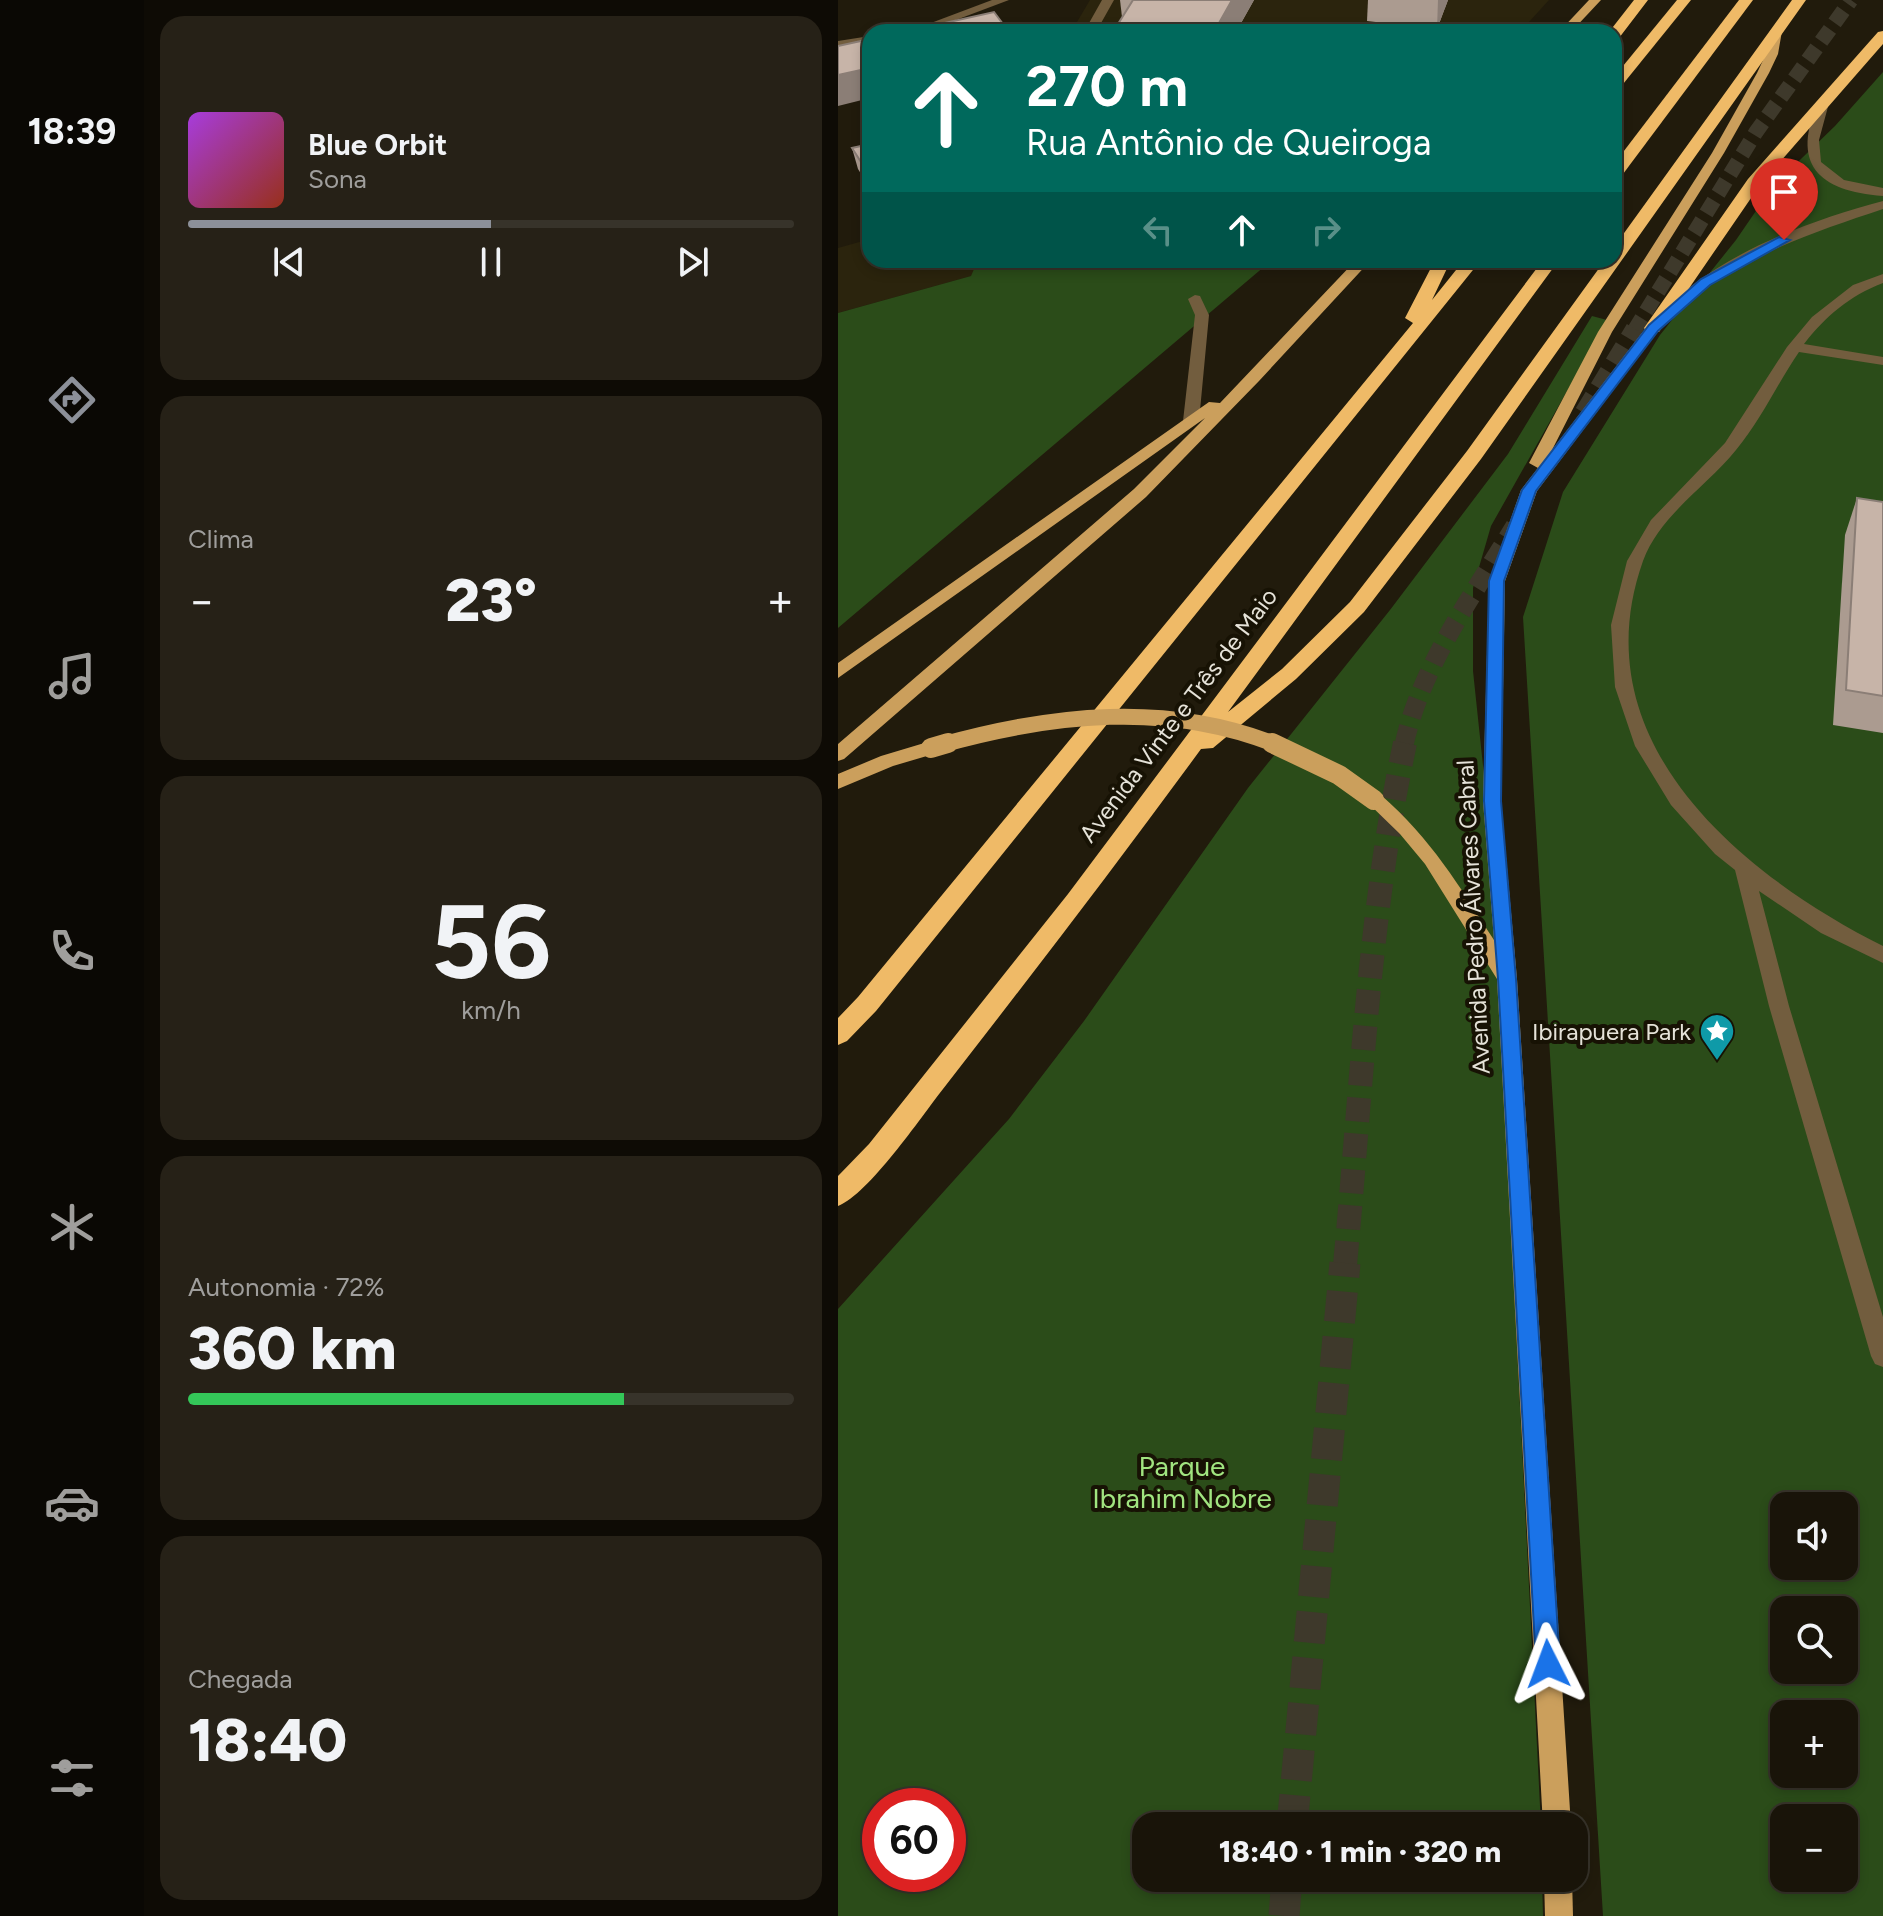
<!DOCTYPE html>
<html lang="pt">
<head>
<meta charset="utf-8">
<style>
  body { margin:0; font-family:Figtree,sans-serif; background:#262117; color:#f1f3f6; height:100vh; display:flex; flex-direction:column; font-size:30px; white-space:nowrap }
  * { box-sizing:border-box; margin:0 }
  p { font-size:26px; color:#9f9e9c }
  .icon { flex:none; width:44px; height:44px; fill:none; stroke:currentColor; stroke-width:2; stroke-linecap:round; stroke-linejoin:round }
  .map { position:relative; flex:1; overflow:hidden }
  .side { display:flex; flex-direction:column; gap:16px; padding:16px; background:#0e0b05; width:694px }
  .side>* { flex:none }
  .guide { position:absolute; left:24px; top:24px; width:760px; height:244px; border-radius:24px; box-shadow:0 4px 12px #0003,0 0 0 2px #37332a; background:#00695c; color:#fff; overflow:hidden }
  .tools { position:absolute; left:932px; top:1492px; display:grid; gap:16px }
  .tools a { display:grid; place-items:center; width:88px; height:88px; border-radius:16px; background:#191409; box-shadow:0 4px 12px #0003,0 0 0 2px #37332a; font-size:40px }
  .speed { position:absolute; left:24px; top:1788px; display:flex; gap:16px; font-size:40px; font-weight:700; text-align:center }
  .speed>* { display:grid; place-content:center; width:104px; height:104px; border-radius:50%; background:#191409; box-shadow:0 4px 12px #0003,0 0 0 2px #37332a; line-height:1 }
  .speed .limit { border:12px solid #d22; background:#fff; color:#111 }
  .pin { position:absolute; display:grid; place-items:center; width:68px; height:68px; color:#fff; margin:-82px -34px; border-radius:50% 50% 50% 0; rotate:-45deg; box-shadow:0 0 8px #0007 }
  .pin .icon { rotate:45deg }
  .me { position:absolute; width:88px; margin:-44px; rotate:357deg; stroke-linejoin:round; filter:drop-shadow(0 0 6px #0008) }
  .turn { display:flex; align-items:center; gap:28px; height:168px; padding:0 32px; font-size:36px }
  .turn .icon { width:104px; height:104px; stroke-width:2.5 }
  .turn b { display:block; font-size:56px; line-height:68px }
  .lanes { display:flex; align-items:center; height:76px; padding:0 32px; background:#0003; justify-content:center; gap:40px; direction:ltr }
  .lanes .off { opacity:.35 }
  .big { font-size:60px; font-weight:800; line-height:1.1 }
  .side .widget { flex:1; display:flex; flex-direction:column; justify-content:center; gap:12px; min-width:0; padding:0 28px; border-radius:24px; background:#262117 }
  .side .dial { align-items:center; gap:0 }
  .dial b { font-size:104px; line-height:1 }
  .song { display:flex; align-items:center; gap:24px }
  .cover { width:96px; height:96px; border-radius:12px; background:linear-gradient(135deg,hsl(280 70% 55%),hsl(10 70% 35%)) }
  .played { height:8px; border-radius:4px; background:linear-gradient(90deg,#8c9099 50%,#37332a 50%) }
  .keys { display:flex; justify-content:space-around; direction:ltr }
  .heat { display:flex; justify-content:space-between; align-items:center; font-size:44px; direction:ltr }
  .charge { height:12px; border-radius:6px; background:linear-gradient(90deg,#34c759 72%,#37332a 0) }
  .trip { position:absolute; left:294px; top:1812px; width:456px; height:80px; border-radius:24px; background:#191409; box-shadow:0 4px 12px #0003,0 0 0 2px #37332a; font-weight:800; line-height:80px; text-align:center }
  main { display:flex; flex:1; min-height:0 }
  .dock { display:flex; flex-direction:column; width:144px; justify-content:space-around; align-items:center; background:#0a0804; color:#9f9e9c }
  .dock .icon { width:56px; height:56px }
  .dock .on { color:#8c9099 }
  .dock b { font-size:36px; color:#f1f3f6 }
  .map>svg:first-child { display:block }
  .built { fill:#2b240d }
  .green { fill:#2b4c19; fill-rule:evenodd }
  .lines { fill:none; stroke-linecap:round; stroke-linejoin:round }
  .highway-tunnel-far3 { stroke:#3e392b; stroke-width:15; stroke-dasharray:15 8; stroke-linecap:butt }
  .highway-tunnel-far2 { stroke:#3e392b; stroke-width:19; stroke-dasharray:19 10; stroke-linecap:butt }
  .highway-tunnel-far1 { stroke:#3e392b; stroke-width:24; stroke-dasharray:24 12; stroke-linecap:butt }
  .highway-tunnel { stroke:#3e392b; stroke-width:31; stroke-dasharray:31 15; stroke-linecap:butt }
  .lane { fill:#725d3e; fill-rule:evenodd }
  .primary { fill:#cb9f5c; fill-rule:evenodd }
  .highway { fill:#efba67; fill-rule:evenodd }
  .primary-bridge-far1 { stroke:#cb9f5c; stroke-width:16 }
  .primary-bridge { stroke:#cb9f5c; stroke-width:20 }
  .wall { fill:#ab9b90 }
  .shaded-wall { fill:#8b7e76 }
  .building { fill:#c7b4a8; stroke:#8b7e76; stroke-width:2 }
  .route { fill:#1a73e8; stroke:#114b97; stroke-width:2 }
  .labels { text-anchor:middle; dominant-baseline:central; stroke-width:8; stroke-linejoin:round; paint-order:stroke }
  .street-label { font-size:24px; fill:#e5e2d8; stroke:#171204 }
  .poi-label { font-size:24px; fill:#e5e2d8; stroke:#171204; text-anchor:end }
  .near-park-label { font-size:28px; fill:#a1e480; stroke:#171204 }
</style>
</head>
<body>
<main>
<nav class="dock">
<b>18:39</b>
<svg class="icon on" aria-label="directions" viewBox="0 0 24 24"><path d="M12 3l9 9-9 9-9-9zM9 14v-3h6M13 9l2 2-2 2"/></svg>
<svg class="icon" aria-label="music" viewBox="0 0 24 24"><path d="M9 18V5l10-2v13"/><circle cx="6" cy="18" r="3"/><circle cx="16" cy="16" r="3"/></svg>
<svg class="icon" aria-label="phone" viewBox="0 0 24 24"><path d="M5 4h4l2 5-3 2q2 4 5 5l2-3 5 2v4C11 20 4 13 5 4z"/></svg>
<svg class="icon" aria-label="climate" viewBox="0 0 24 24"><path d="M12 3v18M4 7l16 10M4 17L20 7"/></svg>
<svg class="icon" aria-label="car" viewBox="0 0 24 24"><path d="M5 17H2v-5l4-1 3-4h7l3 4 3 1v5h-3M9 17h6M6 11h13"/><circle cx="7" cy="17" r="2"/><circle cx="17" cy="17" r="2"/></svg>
<svg class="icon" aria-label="filters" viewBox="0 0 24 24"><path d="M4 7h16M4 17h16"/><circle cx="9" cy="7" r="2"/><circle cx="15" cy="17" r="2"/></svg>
</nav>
<section class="side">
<div class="widget">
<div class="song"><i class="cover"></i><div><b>Blue Orbit</b><p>Sona</p></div></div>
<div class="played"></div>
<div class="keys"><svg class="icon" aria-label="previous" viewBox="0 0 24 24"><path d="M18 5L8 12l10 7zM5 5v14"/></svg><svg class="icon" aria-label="pause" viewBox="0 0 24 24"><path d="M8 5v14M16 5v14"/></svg><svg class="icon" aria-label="next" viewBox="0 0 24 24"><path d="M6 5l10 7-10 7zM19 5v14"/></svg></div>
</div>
<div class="widget"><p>Clima</p>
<div class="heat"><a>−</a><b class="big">23°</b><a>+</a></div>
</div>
<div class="widget dial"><b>56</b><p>km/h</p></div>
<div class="widget"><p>Autonomia · 72%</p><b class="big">360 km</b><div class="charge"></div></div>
<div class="widget"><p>Chegada</p><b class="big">18:40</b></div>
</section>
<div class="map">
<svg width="1045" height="1916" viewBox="0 0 1045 1916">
  <rect width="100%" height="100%" fill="#211b0c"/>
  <g class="built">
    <path d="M 252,0 L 711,0 L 682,32 L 233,32 Z"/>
    <path d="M 32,239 L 32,260 L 191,260 L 0,313 L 0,248 Z"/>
  </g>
  <g class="green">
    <path d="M 1045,72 L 1045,1916 L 765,1916 L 685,617 L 725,492 L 822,335 L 898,240 L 935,186 L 997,126 ZM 946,1506 L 1006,1506 L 1006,1566 L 946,1566 ZM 946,1610 L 1006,1610 L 1006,1670 L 946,1670 ZM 946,1714 L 1006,1714 L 1006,1774 L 946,1774 ZM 946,1818 L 1006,1818 L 1006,1878 L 946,1878 Z"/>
    <path d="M 140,260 L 434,260 L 0,628 L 0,313 L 133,276 Z"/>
    <path d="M 754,316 L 769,320 L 653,526 L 635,588 L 635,671 L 646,775 L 661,989 L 703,1826 L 308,1826 L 308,1878 L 704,1878 L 705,1916 L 0,1916 L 0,1309 L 171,1119 L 246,1021 L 410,788 L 552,610 L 670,454 ZM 42,1806 L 110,1806 L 110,1874 L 42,1874 Z"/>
  </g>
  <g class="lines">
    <path class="highway-tunnel-far3" d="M 796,331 L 918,132 L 1013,0"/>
    <g class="highway-tunnel-far2">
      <path d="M 746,413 L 797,329"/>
      <path d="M 566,745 C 583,666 635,595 677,526"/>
    </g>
    <path class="highway-tunnel-far1" d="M 507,1265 C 523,1095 531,910 567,743"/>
    <g class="highway-tunnel">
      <path d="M 454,1826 L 507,1263"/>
      <path d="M 446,1916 L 449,1878"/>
    </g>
    <g class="lane">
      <path d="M 154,0 L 171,0 L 86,32 L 69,32 Z"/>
      <path d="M 264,0 L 276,0 L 258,32 L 246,32 Z"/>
      <path d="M 32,36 L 32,44 L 0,49 L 0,41 Z"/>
      <path d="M 981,100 L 991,103 L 981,140 L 983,162 L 1006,180 L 1045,188 L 1045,196 C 980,191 952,164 981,100 Z"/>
      <path d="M 1045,201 L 1045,209 C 985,229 922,250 870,287 C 853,299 839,315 823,328 L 813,328 L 811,325 C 868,259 963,223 1045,201 Z"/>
      <path d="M 1045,274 L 1045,283 C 1011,296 988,316 966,344 L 1045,357 L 1045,365 L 961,352 C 939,384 923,420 898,450 C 869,486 822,515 805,561 C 741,741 902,874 1045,946 L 1045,963 L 983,933 L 921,891 L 951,1006 L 1045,1317 L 1045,1367 L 1037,1364 L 1033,1356 L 931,1006 L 897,870 L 877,854 L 833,805 L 797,746 L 777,687 L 773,625 L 789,561 L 813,520 L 887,443 L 949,347 L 974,317 L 1015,285 Z"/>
      <path d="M 357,295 L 362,296 L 371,315 L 361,421 L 353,426 L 345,421 L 357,315 L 350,299 Z"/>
    </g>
    <g class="primary">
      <path d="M 751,0 L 763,0 L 733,32 L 721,32 Z"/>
      <path d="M 938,27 L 944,31 L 940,54 L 931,73 L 886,153 L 774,332 L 714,450 L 810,325 L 815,324 L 822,328 L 699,491 L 667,581 L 663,801 L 679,979 L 733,1826 L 705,1826 L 659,979 L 587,864 L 562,834 L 527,800 L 536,793 L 543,795 C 594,840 620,884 656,940 L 645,801 L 651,581 L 683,490 L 700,468 L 691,463 L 760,332 L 874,153 L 919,73 L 928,54 L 932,31 Z"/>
      <path d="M 518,260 L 533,260 L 421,381 L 308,497 L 6,759 L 0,761 L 0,744 L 296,489 L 367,418 L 0,678 L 0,663 L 371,402 L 382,403 Z"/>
      <path d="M 93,741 L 99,743 L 102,748 L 99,753 L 55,766 L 0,789 L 0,774 L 43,756 Z"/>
      <path d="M 706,1878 L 734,1878 L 735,1916 L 707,1916 Z"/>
    </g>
    <g class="highway">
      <path d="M 796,0 L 810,0 L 781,38 L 776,39 L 776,32 L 771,32 Z"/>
      <path d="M 839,0 L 853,0 L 781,89 L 776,90 L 776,77 Z"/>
      <path d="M 901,0 L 915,0 L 782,178 L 776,180 L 776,164 Z"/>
      <path d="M 954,0 L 968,0 L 643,459 L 526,612 L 458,679 L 375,748 L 363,749 C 279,864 192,977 105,1089 C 83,1117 31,1194 0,1206 L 0,1176 L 31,1144 L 230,894 L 705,260 L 721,260 L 390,712 L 444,669 L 512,602 L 629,451 L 767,260 L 776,260 L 776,247 Z"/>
      <path d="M 1045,31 L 1045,44 L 922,185 L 821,332 L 809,332 L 806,328 L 910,179 L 1040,32 Z"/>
      <path d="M 597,260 L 613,260 L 594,300 L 626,260 L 643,260 L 38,1011 L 9,1041 L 0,1045 L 0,1018 L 20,997 L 575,323 L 567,318 Z"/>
    </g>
    <path class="primary-bridge-far1" d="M 103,745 C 214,714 330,701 439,745"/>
    <g class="primary-bridge">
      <path d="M 434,743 L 501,775 L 536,800"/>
      <path d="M 93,748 L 110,743"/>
    </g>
  </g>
  <g class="wall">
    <path d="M 282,0 L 416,0 L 398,32 L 284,17 Z"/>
    <path d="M 530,0 L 610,0 L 599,29 L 529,21 Z"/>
    <path d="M 32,144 L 32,188 L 20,169 L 14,148 Z"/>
    <path d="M 1019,498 L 1045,502 L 1045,733 L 995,725 L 1007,535 Z"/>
  </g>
  <g class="shaded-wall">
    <path d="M 394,0 L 416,0 L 398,32 L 376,32 Z"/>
    <path d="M 600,0 L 610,0 L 599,29 Z"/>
    <path d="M 32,68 L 32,98 L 0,106 L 0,75 Z"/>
  </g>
  <g class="building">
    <path d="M 295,0 L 394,0 L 376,32 L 275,32 Z"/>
    <path d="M 156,12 L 171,32 L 66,32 Z"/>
    <path d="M 32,39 L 32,68 L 0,75 L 0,46 Z"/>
    <path d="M 32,144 L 32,176 L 14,148 Z"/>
    <path d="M 1019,498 L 1045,502 L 1045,696 L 1008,690 Z"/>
  </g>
  <path class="route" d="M 941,237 L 952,240 L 872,285 L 820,331 L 698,491 L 666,581 L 663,801 L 678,979 L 722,1664 L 718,1672 L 710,1676 L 701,1672 L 698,1664 L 660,979 L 646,801 L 651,581 L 684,490 L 811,325 L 863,279 Z"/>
  <defs>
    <g id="sight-pin" transform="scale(1.8)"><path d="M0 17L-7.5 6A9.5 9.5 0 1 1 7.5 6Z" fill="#0f9aa8" stroke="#171204"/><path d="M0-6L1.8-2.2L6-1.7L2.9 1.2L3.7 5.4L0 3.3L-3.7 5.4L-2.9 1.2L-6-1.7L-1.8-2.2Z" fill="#fff"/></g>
  </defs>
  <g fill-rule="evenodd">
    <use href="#sight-pin" x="879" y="1031"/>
  </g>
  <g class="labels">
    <g class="street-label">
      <text transform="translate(340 715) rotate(-53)">Avenida Vinte e Três de Maio</text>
      <text transform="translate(635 917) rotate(-93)">Avenida Pedro Álvares Cabral</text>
    </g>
    <g class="poi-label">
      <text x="853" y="1031">Ibirapuera Park</text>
    </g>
    <g class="near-park-label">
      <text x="344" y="1466">Parque<tspan x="344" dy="32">Ibrahim Nobre</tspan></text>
    </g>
  </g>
</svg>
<div class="tools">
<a><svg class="icon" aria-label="sound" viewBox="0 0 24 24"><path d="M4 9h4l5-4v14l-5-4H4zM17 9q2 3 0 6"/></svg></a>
<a><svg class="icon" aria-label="search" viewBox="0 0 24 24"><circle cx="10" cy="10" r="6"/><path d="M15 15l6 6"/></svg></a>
<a>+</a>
<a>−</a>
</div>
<div class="speed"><div class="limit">60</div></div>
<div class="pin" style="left:946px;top:240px;background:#d93025"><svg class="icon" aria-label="arrive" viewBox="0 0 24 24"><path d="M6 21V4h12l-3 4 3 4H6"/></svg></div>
<svg class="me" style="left:710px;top:1664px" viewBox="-20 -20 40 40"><path d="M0-17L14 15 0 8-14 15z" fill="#1a73e8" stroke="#fff" stroke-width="4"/></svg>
<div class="trip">18:40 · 1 min · 320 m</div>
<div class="guide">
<div class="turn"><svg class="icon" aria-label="ahead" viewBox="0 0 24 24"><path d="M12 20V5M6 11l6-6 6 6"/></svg><div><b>270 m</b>Rua Antônio de Queiroga</div></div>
<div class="lanes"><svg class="icon off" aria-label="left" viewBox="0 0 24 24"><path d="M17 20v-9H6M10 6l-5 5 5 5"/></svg><svg class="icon" aria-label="ahead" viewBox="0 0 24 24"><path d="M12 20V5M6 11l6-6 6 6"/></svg><svg class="icon off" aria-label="right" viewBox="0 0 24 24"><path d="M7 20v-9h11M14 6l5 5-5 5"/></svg></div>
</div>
</div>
</main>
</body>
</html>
